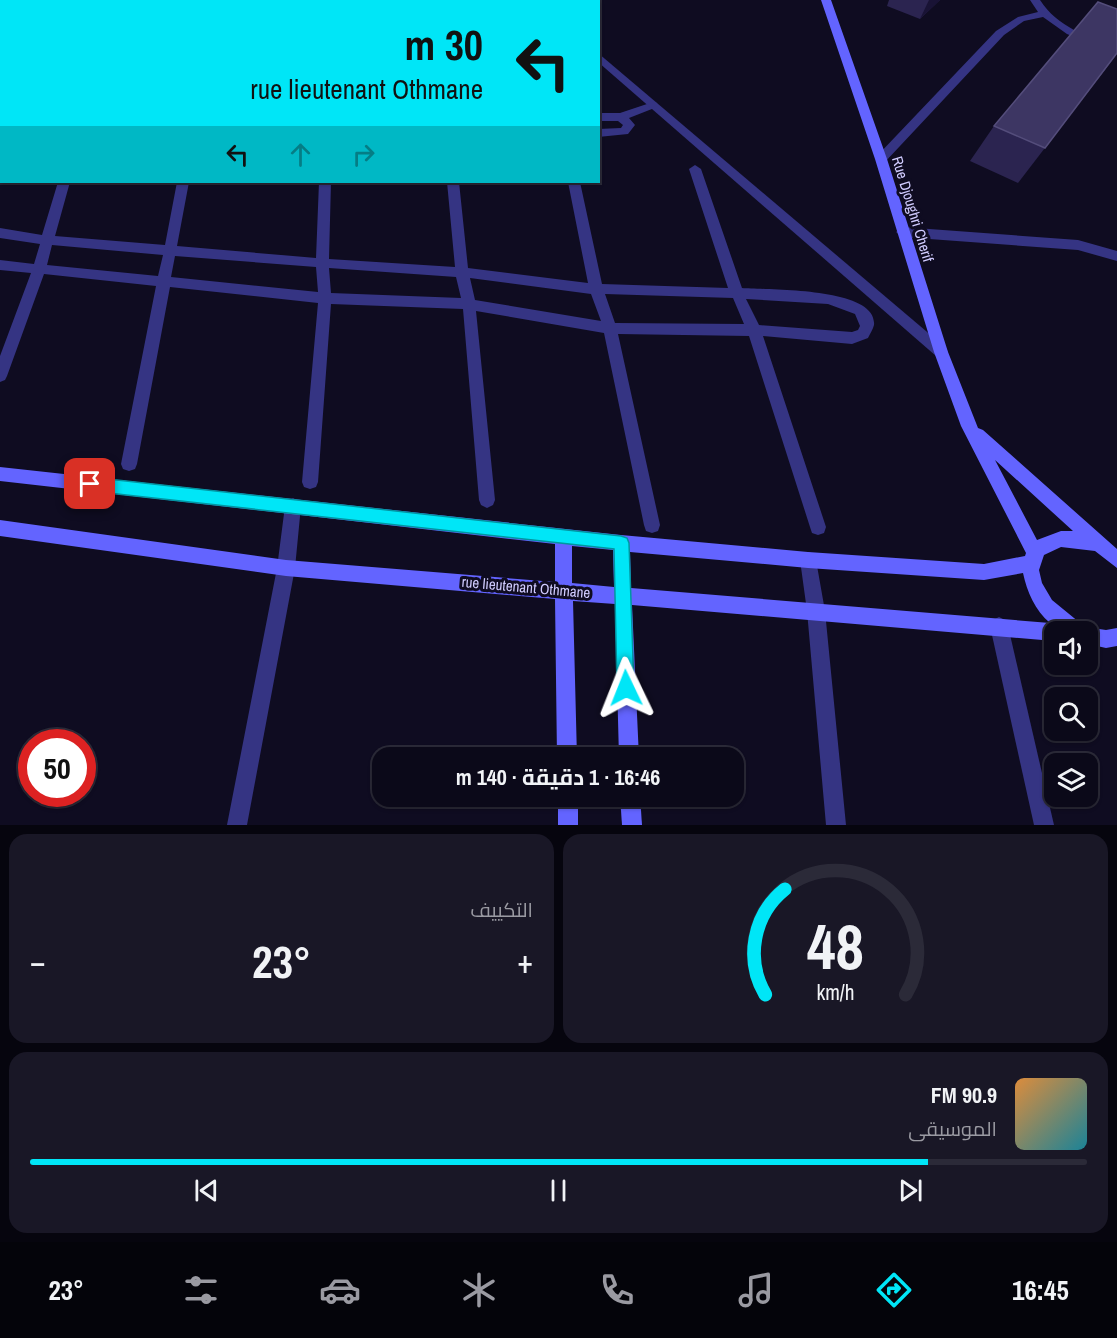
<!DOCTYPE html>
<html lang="ar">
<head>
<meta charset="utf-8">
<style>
  body { margin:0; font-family:"Archivo Narrow",Cairo,sans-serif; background:#191726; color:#f1f3f6; direction:rtl; height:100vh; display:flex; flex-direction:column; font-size:22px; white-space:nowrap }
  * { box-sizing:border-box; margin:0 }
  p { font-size:20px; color:#9a9aa2 }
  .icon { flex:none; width:33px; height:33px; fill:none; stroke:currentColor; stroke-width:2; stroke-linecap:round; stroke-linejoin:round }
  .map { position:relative; height:825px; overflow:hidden; direction:ltr }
  .panel { display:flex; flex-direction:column; gap:9px; padding:9px; background:#06050e; flex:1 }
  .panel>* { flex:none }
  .hud { position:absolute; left:0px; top:0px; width:600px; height:183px; box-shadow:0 2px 4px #0004,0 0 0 2px #2b2a38; direction:rtl; background:#00e6f7; color:#111; overflow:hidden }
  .buttons { position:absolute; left:1044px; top:621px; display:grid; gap:12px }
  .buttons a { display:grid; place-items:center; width:54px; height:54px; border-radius:12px; background:#0b0919; box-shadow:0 2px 4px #0004,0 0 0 2px #2b2a38; font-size:30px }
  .speed { position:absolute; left:18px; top:729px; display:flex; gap:12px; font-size:30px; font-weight:700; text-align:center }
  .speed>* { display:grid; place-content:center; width:78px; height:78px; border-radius:50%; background:#0b0919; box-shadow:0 2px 4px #0004,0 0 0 2px #2b2a38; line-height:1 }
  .speed .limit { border:9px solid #d22; background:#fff; color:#111 }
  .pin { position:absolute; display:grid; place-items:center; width:51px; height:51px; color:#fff; margin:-26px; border-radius:12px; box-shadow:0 3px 9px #0006 }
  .me { position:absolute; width:66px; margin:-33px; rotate:358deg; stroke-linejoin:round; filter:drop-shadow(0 0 4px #0008) }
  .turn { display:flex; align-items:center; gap:21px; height:126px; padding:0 18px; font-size:27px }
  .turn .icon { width:78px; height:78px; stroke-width:2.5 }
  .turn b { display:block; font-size:42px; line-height:51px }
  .lanes { display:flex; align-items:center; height:57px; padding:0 18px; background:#0003; justify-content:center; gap:30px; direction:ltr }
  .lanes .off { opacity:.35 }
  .big { font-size:45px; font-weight:700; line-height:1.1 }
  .panel .card { flex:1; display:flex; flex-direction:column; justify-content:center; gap:9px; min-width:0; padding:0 21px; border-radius:18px; background:#191726 }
  .panel .dial { align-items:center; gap:0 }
  .dial svg { height:156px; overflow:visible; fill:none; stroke:#2b2a38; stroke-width:7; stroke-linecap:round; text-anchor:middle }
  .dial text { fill:#f1f3f6; stroke:none }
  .song { display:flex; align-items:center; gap:18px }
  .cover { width:72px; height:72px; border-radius:9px; background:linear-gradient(135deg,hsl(30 70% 55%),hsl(190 70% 35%)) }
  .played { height:6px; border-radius:3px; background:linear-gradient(90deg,#00e6f7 85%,#2b2a38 85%) }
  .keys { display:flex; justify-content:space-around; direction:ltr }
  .heat { display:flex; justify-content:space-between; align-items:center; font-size:33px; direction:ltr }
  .panel .tiles { flex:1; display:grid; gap:9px; grid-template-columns:1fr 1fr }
  .card:last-child { grid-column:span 2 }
  .trip { position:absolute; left:372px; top:747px; width:372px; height:60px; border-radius:18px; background:#0b0919; box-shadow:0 2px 4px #0004,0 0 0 2px #2b2a38; font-weight:700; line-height:60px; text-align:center; direction:rtl }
  .tab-bar { display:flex; height:96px; justify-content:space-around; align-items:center; background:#04040a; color:#9a9aa2 }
  .tab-bar .icon { width:42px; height:42px }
  .tab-bar .selected { color:#00e6f7 }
  .tab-bar b { font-size:27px; color:#f1f3f6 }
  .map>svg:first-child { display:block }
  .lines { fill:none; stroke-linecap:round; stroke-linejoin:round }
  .minor { fill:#353483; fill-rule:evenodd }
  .tertiary { fill:#353483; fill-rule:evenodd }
  .secondary { fill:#6364ff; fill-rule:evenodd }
  .wall { fill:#2b2450 }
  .shaded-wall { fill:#191335 }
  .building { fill:#3d3663; stroke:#544d7b; stroke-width:1.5 }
  .route { fill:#00e6f7; stroke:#0096a1; stroke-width:1.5 }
  .labels { text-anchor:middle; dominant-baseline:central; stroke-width:6; stroke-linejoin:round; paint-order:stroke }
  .street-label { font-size:15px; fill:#d1ccff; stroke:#0f0c21 }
</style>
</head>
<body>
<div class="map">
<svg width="1117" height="825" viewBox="0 0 1117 825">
  <rect width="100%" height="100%" fill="#0f0c21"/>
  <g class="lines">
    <g class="minor">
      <rect x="120" y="0" width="10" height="2"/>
      <rect x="214" y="0" width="10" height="2"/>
      <rect x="325" y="0" width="10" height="2"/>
      <rect x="432" y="0" width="10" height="2"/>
      <path d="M 1030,0 L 1040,0 C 1057,27 1088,37 1117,47 L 1117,54 L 1067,34 L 1043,17 L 1024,21 L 1004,35 L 885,162 L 877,162 L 877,156 L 996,31 L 1018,17 L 1038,12 Z"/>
      <path d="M 653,102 L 657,103 L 657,107 L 629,118 L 635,125 L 628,134 L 598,137 L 598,129 L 621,128 L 623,125 L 618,121 L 598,121 L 598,113 L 620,113 Z"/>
      <path d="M 695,165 L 701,169 L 742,288 C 766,290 878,287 874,325 C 873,329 870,334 868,338 L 852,344 L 763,336 L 826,527 L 824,533 L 818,535 L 812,533 L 810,527 L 749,336 L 618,334 L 660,525 L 658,531 L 652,533 L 646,531 L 644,525 L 604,333 L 476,311 L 495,500 L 493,505 L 487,508 L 481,505 L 479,500 L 463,309 L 331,304 L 318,482 L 316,487 L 310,489 L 304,487 L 302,482 L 318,303 L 170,287 L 137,464 L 135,469 L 129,471 L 123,469 L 121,464 L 156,286 L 44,274 L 7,376 L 5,380 L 0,382 L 0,356 L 31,273 L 0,270 L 0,260 L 34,264 L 40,244 L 0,238 L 0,228 L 42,235 L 58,182 L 70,182 L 55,236 L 165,245 L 177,182 L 189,182 L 177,246 L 316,258 L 319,182 L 331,182 L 329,259 L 455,267 L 447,182 L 459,182 L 468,268 L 588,283 L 568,182 L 580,182 L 602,284 L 728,288 L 689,169 ZM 52,245 L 163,255 L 158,276 L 47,265 ZM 175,256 L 316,267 L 318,292 L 171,277 ZM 329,268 L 456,277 L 461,298 L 331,293 ZM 470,278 L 591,294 L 601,321 L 475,300 ZM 605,294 L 733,298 L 744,324 L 615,323 ZM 746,299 L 828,304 L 855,314 L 860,326 L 858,330 L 852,332 L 759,325 Z"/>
      <path d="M 902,227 L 1078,240 L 1117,251 L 1117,261 L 1078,250 L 902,237 L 896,232 Z"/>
      <path d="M 293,498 L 299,501 L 301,506 L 295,568 L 247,825 L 227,825 L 277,568 L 285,506 L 287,501 Z"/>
      <path d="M 808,552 L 814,554 L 816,560 L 825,611 L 846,825 L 826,825 L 807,611 L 800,560 L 802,554 Z"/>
      <path d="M 999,617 L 1005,620 L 1008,626 L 1054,825 L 1034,825 L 990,626 L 993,620 Z"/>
    </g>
    <g class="tertiary">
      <path d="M 530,0 L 540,0 L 541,2 L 531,2 Z"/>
      <path d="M 598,53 L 946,348 L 948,352 L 946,356 L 936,356 L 598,62 Z"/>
    </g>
    <g class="secondary">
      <path d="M 10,0 L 20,0 L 9,2 Z"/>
      <path d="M 821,0 L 831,0 L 887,159 L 948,352 L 978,428 L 983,430 L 1117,549 L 1117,568 L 1095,551 L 1061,547 L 1044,555 L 1039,570 L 1042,583 L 1052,600 L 1085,627 L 1106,630 L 1117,628 L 1117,646 L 1106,648 L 1088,644 L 1088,632 L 1054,632 L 1054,641 L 632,605 L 639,758 L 619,758 L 615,604 L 573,601 L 577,758 L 557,758 L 555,599 L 286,576 L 0,536 L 0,520 L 286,560 L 555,582 L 555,544 L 0,481 L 0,467 L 621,535 L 808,552 L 984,564 L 1025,556 L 1026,553 L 961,426 L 934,352 L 875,159 ZM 995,460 L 1073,531 L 1061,531 L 1037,540 ZM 572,546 L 613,550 L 614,587 L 572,583 ZM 630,552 L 808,568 L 984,580 L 1023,573 C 1027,592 1035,610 1050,623 L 631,588 Z"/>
      <path d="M 2,20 L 2,29 L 0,29 L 0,21 Z"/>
      <rect x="558" y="796" width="20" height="29"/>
      <path d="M 620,796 L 640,796 L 642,825 L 622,825 Z"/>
    </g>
  </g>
  <g class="wall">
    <path d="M 889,0 L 940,0 L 920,19 L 887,6 Z"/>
    <path d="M 1117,54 L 1018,183 L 970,161 L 994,126 Z"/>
  </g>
  <path class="shaded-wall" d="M 929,0 L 940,0 L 920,19 Z"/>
  <path class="building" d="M 1098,2 L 1117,9 L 1117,53 L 1045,148 L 994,126 Z"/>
  <path class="route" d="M 90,477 L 621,536 L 627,538 L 629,543 L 634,688 L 632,694 L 626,696 L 620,694 L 617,688 L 614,549 L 90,491 L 83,484 Z"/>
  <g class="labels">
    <g class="street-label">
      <text transform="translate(913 209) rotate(73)">Rue Djoughri Cherif</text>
      <text transform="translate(526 587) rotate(5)">rue lieutenant Othmane</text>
    </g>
  </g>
</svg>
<div class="buttons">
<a><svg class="icon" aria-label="sound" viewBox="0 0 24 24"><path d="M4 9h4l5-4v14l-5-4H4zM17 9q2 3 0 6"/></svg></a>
<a><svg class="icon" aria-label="search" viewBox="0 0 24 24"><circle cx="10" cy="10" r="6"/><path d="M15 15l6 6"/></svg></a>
<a><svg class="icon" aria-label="layers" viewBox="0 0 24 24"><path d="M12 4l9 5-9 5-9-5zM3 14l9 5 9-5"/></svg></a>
</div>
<div class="speed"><div class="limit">50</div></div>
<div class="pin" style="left:90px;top:484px;background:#d93025"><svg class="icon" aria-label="arrive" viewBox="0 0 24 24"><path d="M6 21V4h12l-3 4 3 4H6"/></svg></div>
<svg class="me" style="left:626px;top:688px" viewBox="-20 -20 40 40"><path d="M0-17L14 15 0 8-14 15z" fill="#00e6f7" stroke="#fff" stroke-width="4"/></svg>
<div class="trip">16:46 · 1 دقيقة · 140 m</div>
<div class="hud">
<div class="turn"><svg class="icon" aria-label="left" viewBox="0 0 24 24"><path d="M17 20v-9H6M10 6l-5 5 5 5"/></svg><div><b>30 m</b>rue lieutenant Othmane</div></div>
<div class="lanes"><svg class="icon" aria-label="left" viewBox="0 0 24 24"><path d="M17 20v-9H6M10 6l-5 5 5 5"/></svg><svg class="icon off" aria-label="ahead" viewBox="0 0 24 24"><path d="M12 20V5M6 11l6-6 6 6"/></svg><svg class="icon off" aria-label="right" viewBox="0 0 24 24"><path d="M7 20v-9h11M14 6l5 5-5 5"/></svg></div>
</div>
</div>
<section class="panel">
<div class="tiles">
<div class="card dial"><svg viewBox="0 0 100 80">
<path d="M14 69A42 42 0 1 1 86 69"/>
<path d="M14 69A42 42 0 0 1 24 15" stroke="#00e6f7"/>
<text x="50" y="56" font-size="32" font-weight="700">48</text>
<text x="50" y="72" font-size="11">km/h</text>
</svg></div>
<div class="card"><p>التكييف</p>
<div class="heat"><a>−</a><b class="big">23°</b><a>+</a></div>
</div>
<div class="card">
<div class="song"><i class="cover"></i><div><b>90.9 FM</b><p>الموسيقى</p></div></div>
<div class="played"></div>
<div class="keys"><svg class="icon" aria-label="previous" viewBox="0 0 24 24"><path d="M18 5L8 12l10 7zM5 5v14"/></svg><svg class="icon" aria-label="pause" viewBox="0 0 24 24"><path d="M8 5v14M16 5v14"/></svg><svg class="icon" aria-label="next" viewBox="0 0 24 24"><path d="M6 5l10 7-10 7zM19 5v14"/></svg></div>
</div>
</div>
</section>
<nav class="tab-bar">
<b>16:45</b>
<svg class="icon selected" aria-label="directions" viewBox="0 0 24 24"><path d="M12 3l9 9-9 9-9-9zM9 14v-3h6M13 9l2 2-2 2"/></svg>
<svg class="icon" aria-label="music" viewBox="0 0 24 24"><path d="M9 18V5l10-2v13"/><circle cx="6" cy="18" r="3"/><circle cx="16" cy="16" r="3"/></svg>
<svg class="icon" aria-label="phone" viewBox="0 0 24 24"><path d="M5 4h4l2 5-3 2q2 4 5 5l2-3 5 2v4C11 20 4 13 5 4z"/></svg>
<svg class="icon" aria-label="climate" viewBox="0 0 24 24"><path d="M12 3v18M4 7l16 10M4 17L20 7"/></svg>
<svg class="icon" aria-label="car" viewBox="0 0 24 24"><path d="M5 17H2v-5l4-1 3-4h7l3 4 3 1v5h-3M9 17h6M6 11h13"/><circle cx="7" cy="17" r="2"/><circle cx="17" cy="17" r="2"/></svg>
<svg class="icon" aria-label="filters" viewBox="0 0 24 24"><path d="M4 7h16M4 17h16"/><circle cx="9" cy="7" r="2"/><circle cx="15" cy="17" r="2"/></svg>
<b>23°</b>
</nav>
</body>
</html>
